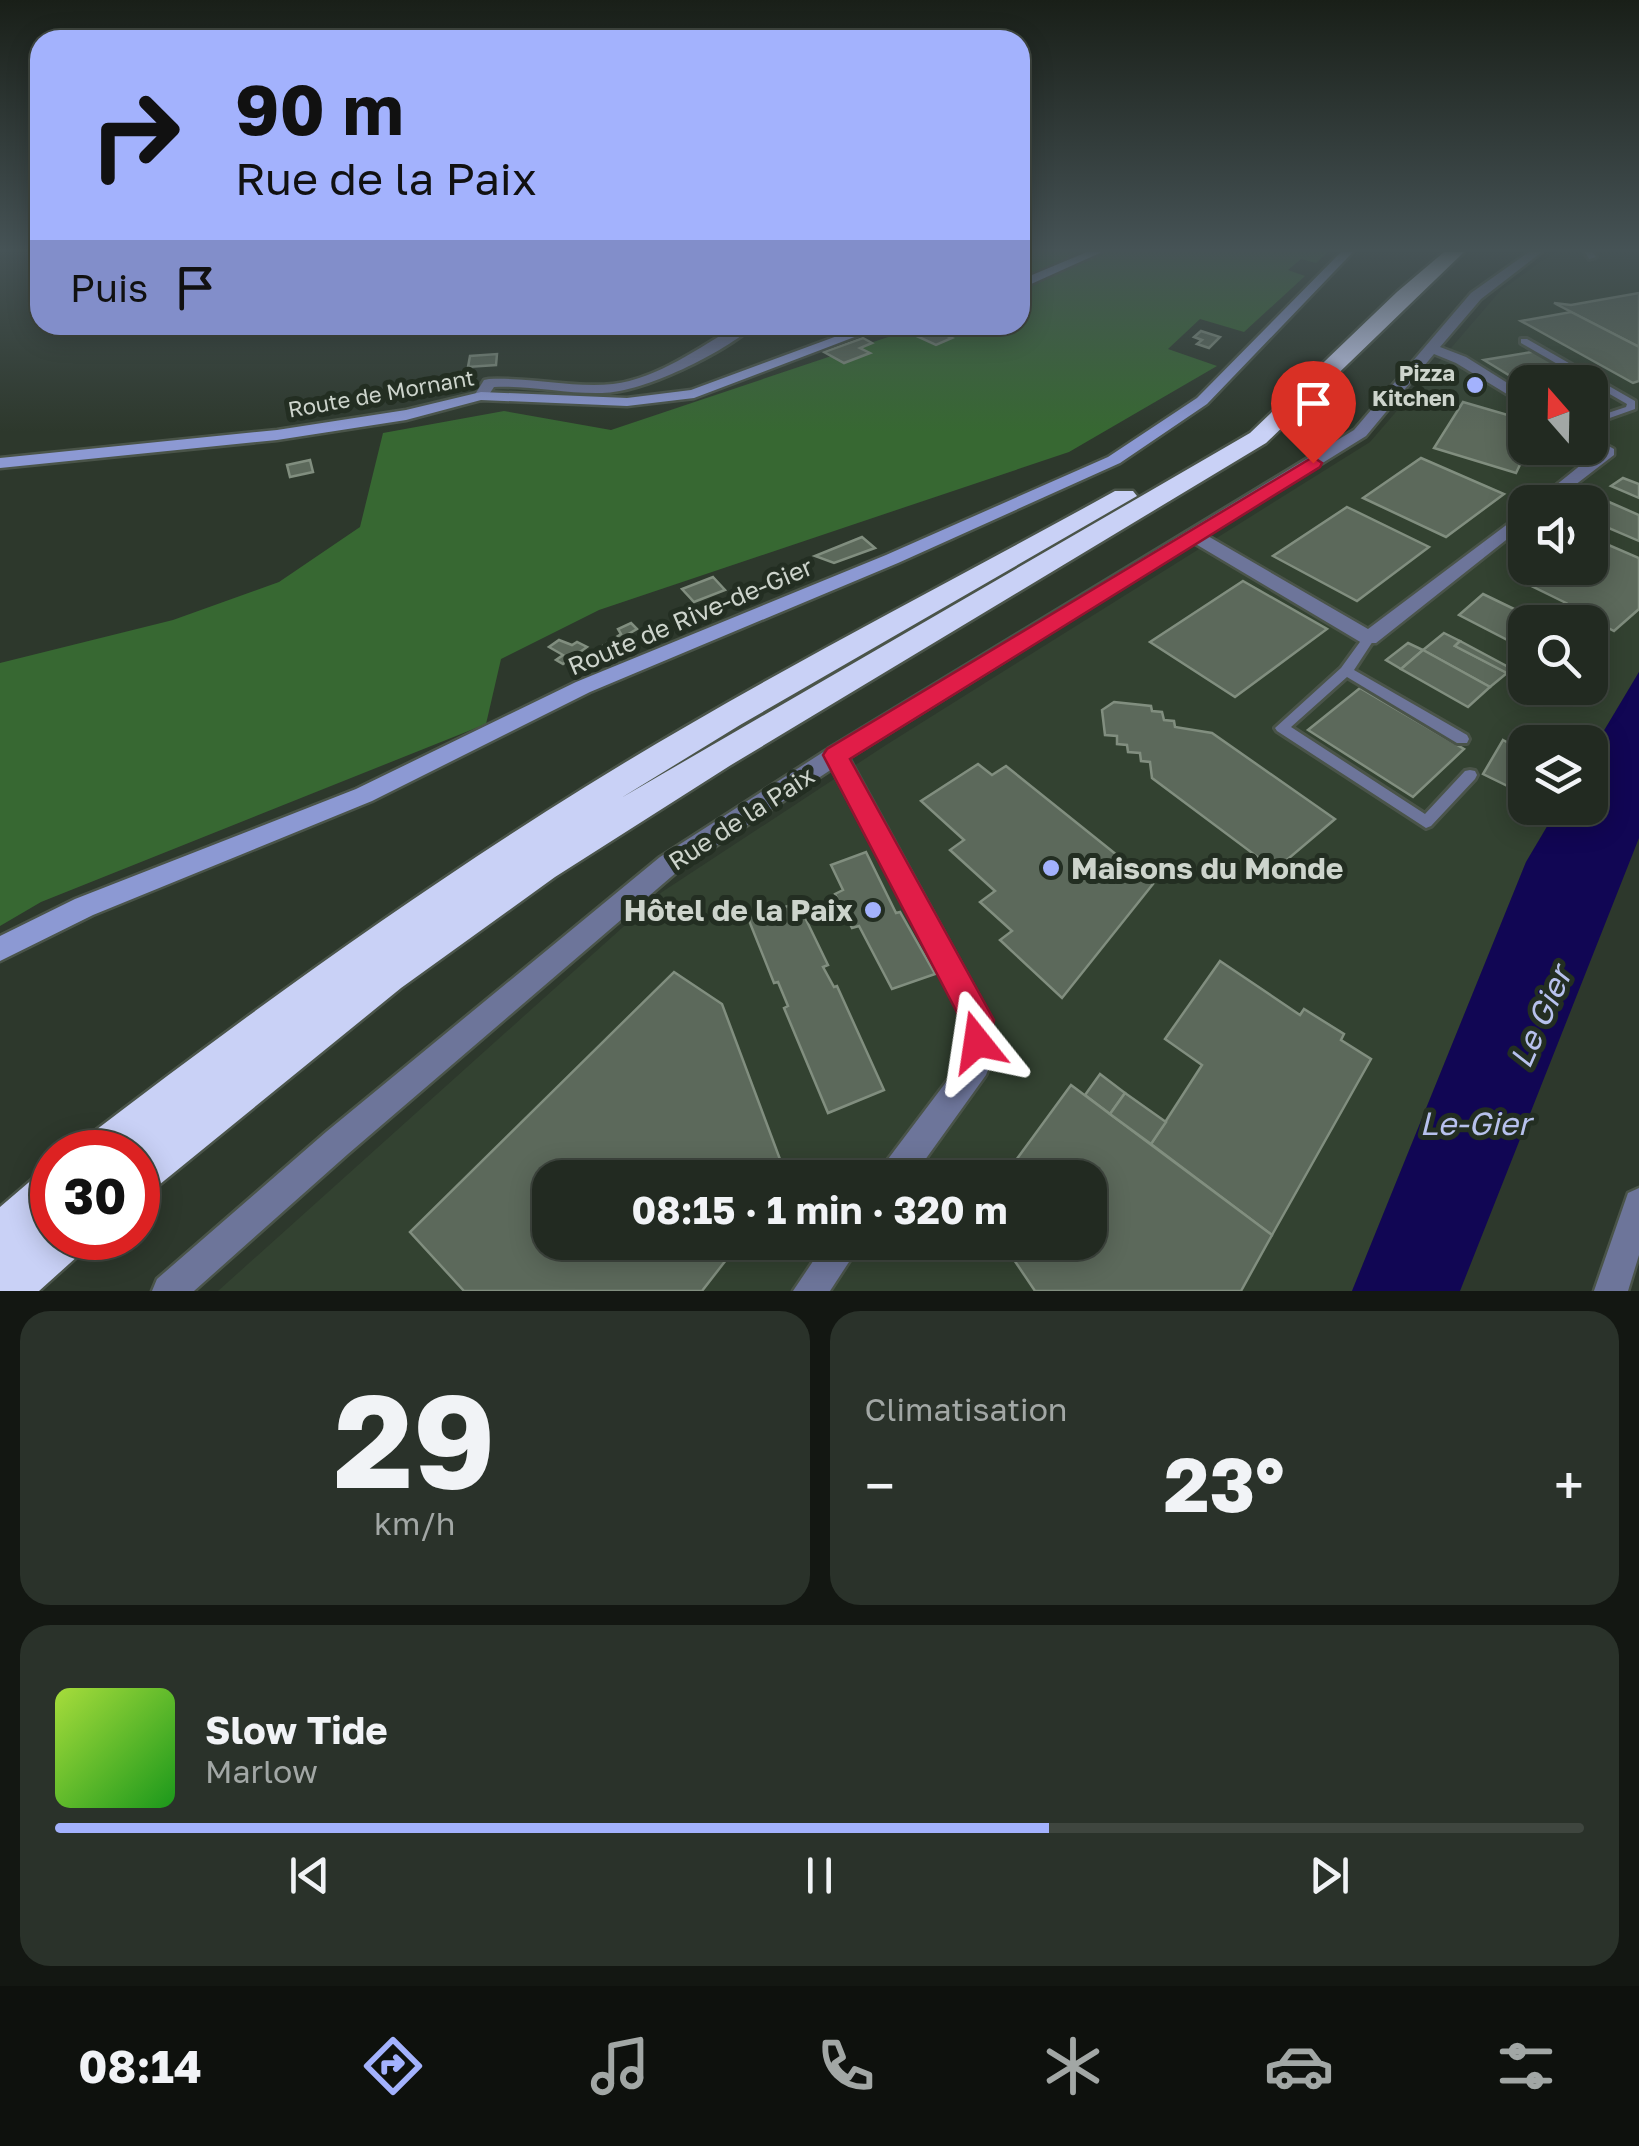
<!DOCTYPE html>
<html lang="fr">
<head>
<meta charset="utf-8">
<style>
  body { margin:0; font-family:"Golos Text",sans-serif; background:#2a322a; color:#f1f3f6; height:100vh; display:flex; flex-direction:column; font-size:38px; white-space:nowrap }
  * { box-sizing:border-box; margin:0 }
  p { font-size:32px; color:#a2a7a5 }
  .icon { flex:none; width:55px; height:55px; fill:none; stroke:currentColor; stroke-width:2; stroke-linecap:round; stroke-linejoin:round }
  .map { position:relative; height:1291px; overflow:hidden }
  .sheet { display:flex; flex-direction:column; gap:20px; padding:20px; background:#131712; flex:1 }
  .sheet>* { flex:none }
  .top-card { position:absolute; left:30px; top:30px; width:1000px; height:305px; border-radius:30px; box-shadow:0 5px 25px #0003,0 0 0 2px #3f463f; background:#a3b2fd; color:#111; overflow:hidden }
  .needle { width:65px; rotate:340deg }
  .controls { position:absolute; left:1508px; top:365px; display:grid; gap:20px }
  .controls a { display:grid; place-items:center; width:100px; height:100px; border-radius:20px; background:#222a21; box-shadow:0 5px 25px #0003,0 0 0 2px #3f463f; font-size:50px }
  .speed { position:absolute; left:30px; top:1130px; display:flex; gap:20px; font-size:50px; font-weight:700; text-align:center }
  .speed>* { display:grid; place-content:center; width:130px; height:130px; border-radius:50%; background:#222a21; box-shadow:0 5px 25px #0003,0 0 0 2px #3f463f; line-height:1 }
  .speed .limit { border:15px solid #d22; background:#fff; color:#111 }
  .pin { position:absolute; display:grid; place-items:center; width:85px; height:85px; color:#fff; margin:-102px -42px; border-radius:50% 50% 50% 0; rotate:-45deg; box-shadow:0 0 10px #0007 }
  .pin .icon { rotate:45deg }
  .me { position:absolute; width:110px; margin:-55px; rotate:345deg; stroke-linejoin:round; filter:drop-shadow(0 0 8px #0008) }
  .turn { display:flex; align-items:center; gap:35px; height:210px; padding:0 40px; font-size:45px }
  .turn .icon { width:130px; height:130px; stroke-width:2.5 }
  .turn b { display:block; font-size:70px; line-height:85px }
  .then { display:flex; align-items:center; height:95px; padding:0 40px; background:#0003; gap:20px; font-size:38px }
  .big { font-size:75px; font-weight:700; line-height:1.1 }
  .sheet .card { flex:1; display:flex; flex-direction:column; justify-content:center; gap:15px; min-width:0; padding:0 35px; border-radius:30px; background:#2a322a }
  .sheet .dial { align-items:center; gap:0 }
  .dial b { font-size:130px; line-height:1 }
  .song { display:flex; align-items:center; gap:30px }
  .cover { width:120px; height:120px; border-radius:15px; background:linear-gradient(135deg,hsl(80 70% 55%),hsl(120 70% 35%)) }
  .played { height:10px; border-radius:5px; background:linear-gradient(90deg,#a3b2fd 65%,#3f463f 65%) }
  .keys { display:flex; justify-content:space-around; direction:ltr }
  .heat { display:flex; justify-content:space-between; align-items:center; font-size:55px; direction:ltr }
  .sheet .tiles { flex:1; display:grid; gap:20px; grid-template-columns:1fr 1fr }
  .card:last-child { grid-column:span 2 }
  .trip { position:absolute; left:532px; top:1160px; width:575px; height:100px; border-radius:30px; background:#222a21; box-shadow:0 5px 25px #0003,0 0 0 2px #3f463f; font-weight:700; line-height:100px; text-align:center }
  .dock { display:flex; height:160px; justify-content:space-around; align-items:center; background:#0e110d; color:#a2a7a5 }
  .dock .icon { width:70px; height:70px }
  .dock .on { color:#a3b2fd }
  .dock b { font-size:45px; color:#f1f3f6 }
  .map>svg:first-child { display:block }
  .built { fill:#334231; fill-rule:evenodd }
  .green { fill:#376832 }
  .water { fill:#110654 }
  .building { fill:#5c695b; stroke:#818e7f; stroke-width:2.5 }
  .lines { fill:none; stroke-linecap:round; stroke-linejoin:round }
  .lane-casing { stroke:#4a5449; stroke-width:6 }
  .street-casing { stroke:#4a5449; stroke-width:5 }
  .secondary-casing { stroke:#4a5449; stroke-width:5 }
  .highway-casing { stroke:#4a5449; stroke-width:5 }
  .lane { fill:#6d759a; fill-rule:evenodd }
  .street { fill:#6d759a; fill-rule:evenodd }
  .secondary { fill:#8c99d3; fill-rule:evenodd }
  .highway { fill:#c9d1f6; fill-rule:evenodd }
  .route { fill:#e11d48; stroke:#92132f; stroke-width:2.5 }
  .poi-dot { fill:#a3b2fd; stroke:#232e22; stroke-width:4 }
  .labels { text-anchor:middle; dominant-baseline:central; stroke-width:10; stroke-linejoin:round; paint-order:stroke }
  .far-poi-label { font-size:22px; font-weight:bold; fill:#cdd4cc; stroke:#232e22; text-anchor:end }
  .far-street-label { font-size:22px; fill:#cdd4cc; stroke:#232e22 }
  .street-label { font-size:25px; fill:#cdd4cc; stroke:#232e22 }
  .near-poi-label { font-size:30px; font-weight:bold; fill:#cdd4cc; stroke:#232e22; text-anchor:start }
  .near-water-label { font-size:32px; font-style:italic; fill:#b7c1ed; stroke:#232e22 }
</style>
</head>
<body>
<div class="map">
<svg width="1639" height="1291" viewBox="0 0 1639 1291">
  <rect width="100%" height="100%" fill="#2d382c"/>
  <path class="built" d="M 1555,252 L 1639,252 L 1639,672 L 1590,754 L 1590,742 L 1525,742 L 1525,808 L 1558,808 L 1526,862 L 1352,1291 L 218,1291 L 662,892 L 886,745 L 1370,442 L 1501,290 ZM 1525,382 L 1590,382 L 1590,448 L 1525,448 ZM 1525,502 L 1590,502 L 1590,568 L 1525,568 ZM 1525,622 L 1590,622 L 1590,688 L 1525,688 ZM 550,1178 L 1090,1178 L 1090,1242 L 550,1242 Z"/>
  <path class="green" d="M 1020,252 L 1328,252 L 1316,263 L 1301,259 L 1288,270 L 1305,276 L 1244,332 L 1200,319 L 1168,349 L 1217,366 L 1069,452 L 599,610 L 501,659 L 486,724 L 41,902 L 0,926 L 0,663 L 173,620 L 279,582 L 360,527 L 383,433 L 504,411 L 611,430 L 924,325 L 1020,325 Z"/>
  <path class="water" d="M 1639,672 L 1639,838 L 1460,1291 L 1352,1291 L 1526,862 L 1558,808 L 1590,808 L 1590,754 Z"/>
  <g class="building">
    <path d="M 1639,293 L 1639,347 L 1554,303 L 1571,305 Z"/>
    <path d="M 1571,312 L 1639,347 L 1639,381 L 1633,383 L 1521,321 Z"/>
    <path d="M 926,326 L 952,338 L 936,345 L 910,333 Z"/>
    <path d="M 1201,331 L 1220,337 L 1209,348 L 1197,344 L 1202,340 L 1194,337 Z"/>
    <path d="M 863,338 L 872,343 L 860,348 L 870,353 L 844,363 L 824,352 Z"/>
    <path d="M 1538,351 L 1614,394 L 1590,398 L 1590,382 L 1525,385 L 1484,360 Z"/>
    <path d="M 497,354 L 496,365 L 468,367 L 470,356 Z"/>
    <path d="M 1463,402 L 1525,420 L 1525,448 L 1528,448 L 1516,473 L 1434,448 Z"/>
    <path d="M 1421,458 L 1504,494 L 1446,537 L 1363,498 Z"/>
    <path d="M 310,460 L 313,472 L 290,477 L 287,465 Z"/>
    <path d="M 1623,478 L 1639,484 L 1639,498 L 1611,486 Z"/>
    <path d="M 1609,502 L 1639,515 L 1639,541 L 1590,520 Z"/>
    <path d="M 1347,507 L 1429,547 L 1357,601 L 1273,556 Z"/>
    <path d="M 862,537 L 875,548 L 834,563 L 815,556 Z"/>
    <path d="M 1590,537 L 1639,558 L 1639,609 L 1614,631 L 1593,620 L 1580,622 L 1557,611 L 1566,603 L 1521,581 L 1538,568 L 1590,568 Z"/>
    <path d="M 713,577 L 725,590 L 694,602 L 682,589 Z"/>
    <path d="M 1243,581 L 1327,629 L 1235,697 L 1150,642 Z"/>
    <path d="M 1483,594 L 1541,622 L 1525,622 L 1525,649 L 1459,615 Z"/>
    <path d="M 631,623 L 637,629 L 625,636 L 637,648 L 606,660 L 598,649 L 621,634 L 618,629 Z"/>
    <path d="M 1444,633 L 1460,641 L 1455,646 L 1507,673 L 1490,687 L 1423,650 Z"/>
    <path d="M 559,640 L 572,645 L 577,642 L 587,647 L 563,664 L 556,660 L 563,655 L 549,647 Z"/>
    <path d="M 1460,641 L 1512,669 L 1507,673 L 1455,646 Z"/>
    <path d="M 1408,643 L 1423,650 L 1401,669 L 1386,660 Z"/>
    <path d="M 1423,650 L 1490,687 L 1468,707 L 1401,669 Z"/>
    <path d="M 1360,688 L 1464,749 L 1413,797 L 1308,730 Z"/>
    <path d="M 1114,702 L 1151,706 L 1152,711 L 1162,712 L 1164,720 L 1174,721 L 1175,727 L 1212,733 L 1335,819 L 1275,870 L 1152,778 L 1150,762 L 1141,761 L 1140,753 L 1128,752 L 1127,745 L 1117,744 L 1117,736 L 1105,735 L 1102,710 Z"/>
    <path d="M 1503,740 L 1525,752 L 1525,779 L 1518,791 L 1483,774 Z"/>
    <path d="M 978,764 L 992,775 L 1006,766 L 1153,884 L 1062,998 L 1000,940 L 1012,931 L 980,902 L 995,891 L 950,850 L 964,840 L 921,801 Z"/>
    <path d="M 866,852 L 896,913 L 900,912 L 935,974 L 892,989 L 859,926 L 852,928 L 835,894 L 843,890 L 831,865 Z"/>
    <path d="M 798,903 L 828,965 L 823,967 L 834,987 L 837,986 L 884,1090 L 828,1113 L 784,1008 L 788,1006 L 778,982 L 774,983 L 748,918 Z"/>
    <path d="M 1220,961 L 1300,1015 L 1304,1009 L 1344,1034 L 1341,1040 L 1371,1059 L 1272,1235 L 1151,1144 L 1202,1065 L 1165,1039 Z"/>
    <path d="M 674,972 L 722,1004 L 787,1178 L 550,1178 L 550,1242 L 740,1242 L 702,1291 L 464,1291 L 410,1232 Z"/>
    <path d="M 1100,1074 L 1125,1093 L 1110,1114 L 1085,1095 Z"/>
    <path d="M 1071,1085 L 1272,1235 L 1241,1291 L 1035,1291 L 1002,1242 L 1090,1242 L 1090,1178 L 1003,1178 Z"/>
    <path d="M 1125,1093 L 1166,1122 L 1151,1144 L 1110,1114 Z"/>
  </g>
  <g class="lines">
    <g class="lane-casing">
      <g id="lane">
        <path d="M 1585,252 L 1593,252 L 1596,257 L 1589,259 Z"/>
        <path d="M 1521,339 L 1527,339 L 1635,401 L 1635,409 L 1590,425 L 1590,419 L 1626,407 L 1627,404 L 1521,343 Z"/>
        <path d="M 1369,634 L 1375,638 L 1354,670 L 1467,735 L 1469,739 L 1467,743 L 1457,743 L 1347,677 L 1291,727 L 1425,814 L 1465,771 L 1470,770 L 1475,771 L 1477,775 L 1475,779 L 1431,826 L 1426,828 L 1277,731 L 1275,728 L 1341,668 L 1365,635 Z"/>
      </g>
    </g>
    <g class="street-casing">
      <g id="street">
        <path d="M 1529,252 L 1542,252 L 1481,299 L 1440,347 L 1466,357 L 1525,394 L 1525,405 L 1456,363 L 1434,354 L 1366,436 L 1206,535 L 1368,629 L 1525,511 L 1525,525 L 1376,643 L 1362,643 L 1194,543 L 849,758 L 992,1020 L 990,1065 L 986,1075 L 912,1178 L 878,1178 L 882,1167 L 962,1061 L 964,1021 L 832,769 L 678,871 L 348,1154 L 194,1291 L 152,1291 L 157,1279 L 326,1132 L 660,857 L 828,749 L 1354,430 L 1471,293 Z"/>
        <path d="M 738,325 L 755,325 C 723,353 645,392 602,393 C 565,394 530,385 494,387 L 486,399 L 481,400 L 474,396 L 484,380 L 489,379 C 530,377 572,388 613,384 C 657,379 700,347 738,325 Z"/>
        <path d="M 1590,436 L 1614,449 L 1614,455 L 1553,502 L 1535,502 L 1597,452 L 1590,448 Z"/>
        <path d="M 1639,1188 L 1639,1255 L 1628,1291 L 1594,1291 L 1628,1193 Z"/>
        <path d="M 826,1242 L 862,1242 L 830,1291 L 793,1291 Z"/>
      </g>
    </g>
    <g class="secondary-casing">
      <g id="secondary">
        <path d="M 1087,252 L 1102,252 L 1020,289 L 1020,280 Z"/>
        <path d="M 1341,252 L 1353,252 L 1207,404 L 1120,463 L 898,563 L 590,692 L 372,801 L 93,915 L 0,961 L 0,936 L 75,899 L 356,789 L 576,682 L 886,555 L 1108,457 L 1197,398 Z"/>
        <path d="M 867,325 L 886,325 L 694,398 L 627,406 L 481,400 L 406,420 L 277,440 L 0,468 L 0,458 L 277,430 L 406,410 L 481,392 L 627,398 L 691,390 Z"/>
      </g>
    </g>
    <g class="highway-casing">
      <g id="highway">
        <path d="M 1444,252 L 1464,252 L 1266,443 L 731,765 L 555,877 L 401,988 L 154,1189 L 138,1196 L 138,1152 L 81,1152 L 88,1136 C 249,1013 413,894 585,787 C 757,680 938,589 1115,491 L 1133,491 L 1137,496 L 740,725 L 621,798 L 1250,433 L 1397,292 Z"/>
        <path d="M 52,1170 L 52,1238 L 86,1238 L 79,1255 L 39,1291 L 0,1291 L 0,1207 L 35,1177 Z"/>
      </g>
    </g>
    <use href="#lane" class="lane"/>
    <use href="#street" class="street"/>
    <use href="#secondary" class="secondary"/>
    <use href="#highway" class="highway"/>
  </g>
  <linearGradient id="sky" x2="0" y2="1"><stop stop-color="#191f18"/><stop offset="0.58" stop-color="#465356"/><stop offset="1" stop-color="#465356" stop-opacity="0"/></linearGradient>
  <rect width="1639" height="432" fill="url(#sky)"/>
  <path class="route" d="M 1313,457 L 1322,463 L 1320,467 L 850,759 L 994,1020 L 988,1053 L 977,1058 L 965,1053 L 961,1042 L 962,1022 L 823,755 L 827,749 Z"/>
  <g class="poi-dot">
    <circle cx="1475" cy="385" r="10"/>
    <circle cx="1051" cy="868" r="10"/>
    <circle cx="873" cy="910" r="10"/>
  </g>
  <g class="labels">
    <g class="far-poi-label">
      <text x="1455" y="372">Pizza<tspan x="1455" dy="25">Kitchen</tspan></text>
    </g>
    <g class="far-street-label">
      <text transform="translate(381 393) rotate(-10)">Route de Mornant</text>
    </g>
    <g class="street-label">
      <text transform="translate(690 616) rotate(-23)">Route de Rive-de-Gier</text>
      <text transform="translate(741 818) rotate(-33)">Rue de la Paix</text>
    </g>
    <g class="near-poi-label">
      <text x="1071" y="868">Maisons du Monde</text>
      <text x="853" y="910" text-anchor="end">Hôtel de la Paix</text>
    </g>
    <g class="near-water-label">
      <text transform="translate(1540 1017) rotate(-66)">Le Gier</text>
      <text x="1475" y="1123">Le-Gier</text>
    </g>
  </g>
</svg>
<div class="controls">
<a><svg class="needle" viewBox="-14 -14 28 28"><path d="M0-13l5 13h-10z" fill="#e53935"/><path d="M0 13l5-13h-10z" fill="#a2a7a5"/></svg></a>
<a><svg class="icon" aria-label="sound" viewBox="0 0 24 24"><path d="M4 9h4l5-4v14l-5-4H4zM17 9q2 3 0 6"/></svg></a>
<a><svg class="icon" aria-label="search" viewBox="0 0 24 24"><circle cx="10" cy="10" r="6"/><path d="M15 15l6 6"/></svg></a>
<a><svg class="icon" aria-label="layers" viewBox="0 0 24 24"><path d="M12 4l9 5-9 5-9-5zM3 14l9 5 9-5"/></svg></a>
</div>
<div class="speed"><div class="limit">30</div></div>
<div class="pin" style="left:1313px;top:463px;background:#d93025"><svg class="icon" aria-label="arrive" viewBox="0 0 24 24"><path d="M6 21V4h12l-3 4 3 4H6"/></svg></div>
<svg class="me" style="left:977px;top:1042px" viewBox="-20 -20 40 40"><path d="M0-17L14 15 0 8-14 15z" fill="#e11d48" stroke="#fff" stroke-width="4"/></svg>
<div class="trip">08:15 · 1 min · 320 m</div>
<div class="top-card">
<div class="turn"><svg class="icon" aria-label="right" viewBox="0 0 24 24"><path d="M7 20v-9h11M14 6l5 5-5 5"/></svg><div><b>90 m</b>Rue de la Paix</div></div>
<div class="then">Puis<svg class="icon" aria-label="arrive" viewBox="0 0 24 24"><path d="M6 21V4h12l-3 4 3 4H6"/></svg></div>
</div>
</div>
<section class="sheet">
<div class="tiles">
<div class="card dial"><b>29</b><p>km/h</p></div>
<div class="card"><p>Climatisation</p>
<div class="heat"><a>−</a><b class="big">23°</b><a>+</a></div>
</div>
<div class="card">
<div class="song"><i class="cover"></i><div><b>Slow Tide</b><p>Marlow</p></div></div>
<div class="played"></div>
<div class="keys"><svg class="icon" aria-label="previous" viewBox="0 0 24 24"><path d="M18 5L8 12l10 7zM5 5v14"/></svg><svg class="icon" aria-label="pause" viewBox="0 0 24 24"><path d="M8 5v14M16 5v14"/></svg><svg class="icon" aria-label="next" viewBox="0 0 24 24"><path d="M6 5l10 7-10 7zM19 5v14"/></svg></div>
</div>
</div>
</section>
<nav class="dock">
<b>08:14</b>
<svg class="icon on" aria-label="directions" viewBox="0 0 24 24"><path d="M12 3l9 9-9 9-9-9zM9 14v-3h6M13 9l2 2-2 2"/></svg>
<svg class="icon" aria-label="music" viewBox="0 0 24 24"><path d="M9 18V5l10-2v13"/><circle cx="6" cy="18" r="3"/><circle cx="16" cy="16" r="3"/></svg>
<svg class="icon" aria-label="phone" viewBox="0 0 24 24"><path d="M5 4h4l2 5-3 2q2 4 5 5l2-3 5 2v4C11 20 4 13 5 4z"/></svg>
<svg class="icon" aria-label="climate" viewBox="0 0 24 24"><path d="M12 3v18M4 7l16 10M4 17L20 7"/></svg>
<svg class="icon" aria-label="car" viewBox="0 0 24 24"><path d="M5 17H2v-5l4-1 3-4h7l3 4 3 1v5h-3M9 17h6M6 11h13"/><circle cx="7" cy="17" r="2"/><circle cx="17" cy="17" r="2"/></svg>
<svg class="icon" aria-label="filters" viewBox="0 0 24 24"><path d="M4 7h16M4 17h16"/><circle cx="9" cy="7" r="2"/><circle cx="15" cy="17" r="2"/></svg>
</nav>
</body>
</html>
